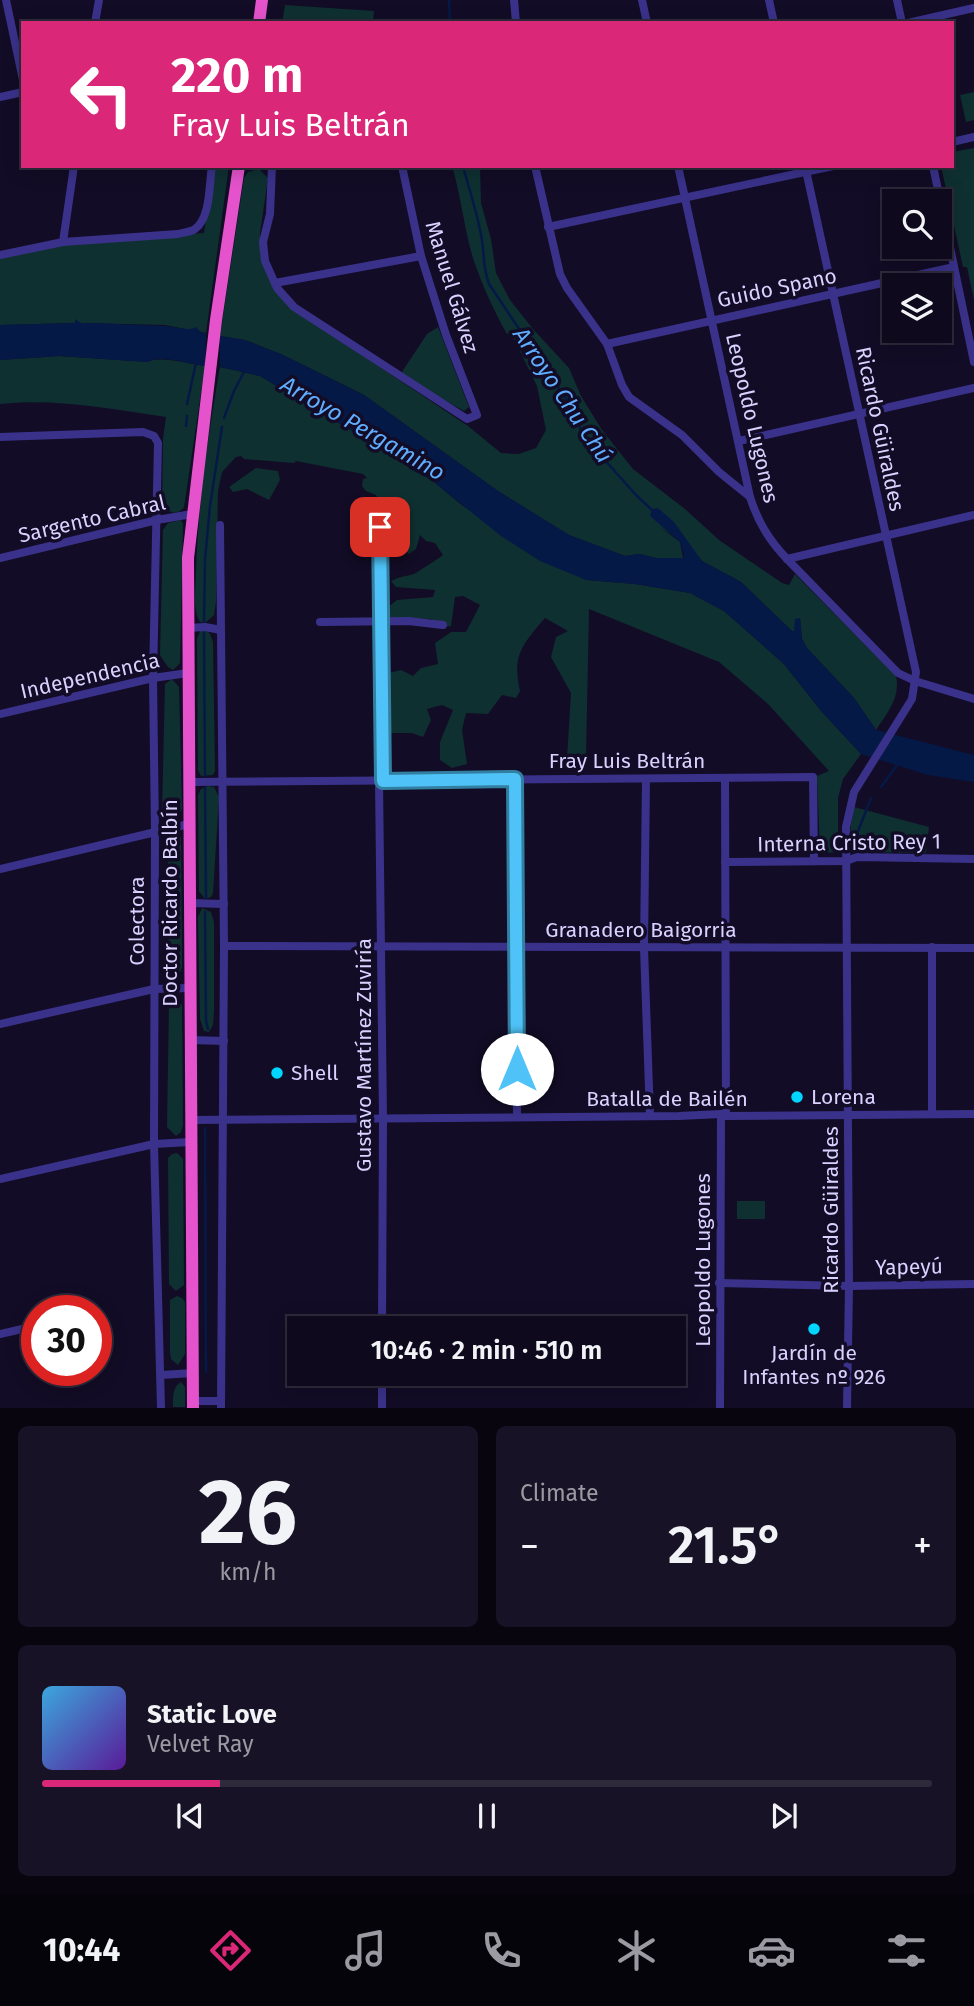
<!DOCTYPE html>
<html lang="en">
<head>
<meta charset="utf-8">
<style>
  body { margin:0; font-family:"Fira Sans",sans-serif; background:#171225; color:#f1f3f6; height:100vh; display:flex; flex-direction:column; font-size:26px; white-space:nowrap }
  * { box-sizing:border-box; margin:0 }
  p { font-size:23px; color:#9b9aa3 }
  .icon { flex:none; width:38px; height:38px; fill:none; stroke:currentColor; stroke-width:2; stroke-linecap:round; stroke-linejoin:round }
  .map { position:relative; height:1408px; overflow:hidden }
  .side { display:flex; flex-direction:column; gap:18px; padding:18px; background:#08050f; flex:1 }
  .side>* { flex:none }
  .guide { position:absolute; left:21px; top:21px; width:933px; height:147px; border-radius:0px; box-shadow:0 4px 18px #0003,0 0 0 2px #2e2a3b; background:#db2777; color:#fff; overflow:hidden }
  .controls { position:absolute; left:882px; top:189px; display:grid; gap:14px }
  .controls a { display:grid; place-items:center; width:70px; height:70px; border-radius:0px; background:#0e091c; box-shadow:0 4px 18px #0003,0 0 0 2px #2e2a3b; font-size:35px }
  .speed { position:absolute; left:21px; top:1295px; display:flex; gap:14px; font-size:35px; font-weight:700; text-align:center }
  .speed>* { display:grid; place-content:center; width:91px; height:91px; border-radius:50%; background:#0e091c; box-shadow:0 4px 18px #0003,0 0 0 2px #2e2a3b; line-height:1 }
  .speed .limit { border:10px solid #d22; background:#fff; color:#111 }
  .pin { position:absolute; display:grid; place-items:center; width:60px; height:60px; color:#fff; margin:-30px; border-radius:14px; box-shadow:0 4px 10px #0006 }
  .me { position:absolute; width:77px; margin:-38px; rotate:0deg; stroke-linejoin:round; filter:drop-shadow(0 0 5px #0008) }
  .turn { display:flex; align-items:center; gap:24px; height:147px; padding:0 35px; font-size:32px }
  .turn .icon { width:91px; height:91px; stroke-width:2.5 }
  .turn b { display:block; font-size:49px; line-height:60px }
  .big { font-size:52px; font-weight:600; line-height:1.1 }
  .side .card { flex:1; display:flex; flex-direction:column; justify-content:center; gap:10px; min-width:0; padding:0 24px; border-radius:10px; background:#171225 }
  .side .dial { align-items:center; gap:0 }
  .dial b { font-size:91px; line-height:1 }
  .song { display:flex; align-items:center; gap:21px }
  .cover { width:84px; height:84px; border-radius:10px; background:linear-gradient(135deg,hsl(200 70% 55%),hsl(270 70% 35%)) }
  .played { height:7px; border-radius:4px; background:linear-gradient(90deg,#db2777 20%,#2e2a3b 20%) }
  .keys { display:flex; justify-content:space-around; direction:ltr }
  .heat { display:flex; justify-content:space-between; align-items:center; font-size:38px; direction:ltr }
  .side .tiles { flex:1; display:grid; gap:18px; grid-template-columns:1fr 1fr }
  .card:last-child { grid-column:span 2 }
  .trip { position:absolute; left:287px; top:1316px; width:399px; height:70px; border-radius:0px; background:#0e091c; box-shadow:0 4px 18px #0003,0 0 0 2px #2e2a3b; font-weight:600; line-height:70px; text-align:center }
  .tabs { display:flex; height:112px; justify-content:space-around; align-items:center; background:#06040b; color:#9b9aa3 }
  .tabs .icon { width:49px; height:49px }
  .tabs .selected { color:#db2777 }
  .tabs b { font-size:32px; color:#f1f3f6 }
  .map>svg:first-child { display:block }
  .green { fill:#0f3031 }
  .water { fill:#051947 }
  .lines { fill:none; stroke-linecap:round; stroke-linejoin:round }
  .stream { stroke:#051947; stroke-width:2.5 }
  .minor { stroke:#3a328a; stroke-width:8 }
  .trunk { stroke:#e453cc; stroke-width:12 }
  .route-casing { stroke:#337fa1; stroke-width:18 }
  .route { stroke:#4fc3f7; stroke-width:12 }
  .poi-dot { fill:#00d6fd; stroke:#120c26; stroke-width:2.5 }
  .labels { text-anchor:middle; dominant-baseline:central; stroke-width:7; stroke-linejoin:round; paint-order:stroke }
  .street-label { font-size:21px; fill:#d9d2ff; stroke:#120c26 }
  .poi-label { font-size:21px; fill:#d9d2ff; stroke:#120c26; text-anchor:start }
  .water-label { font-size:23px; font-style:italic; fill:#60adff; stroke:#120c26 }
</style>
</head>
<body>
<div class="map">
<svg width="974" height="1408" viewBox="0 0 974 1408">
  <rect width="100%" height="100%" fill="#120c26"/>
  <g class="green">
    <path d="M 285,5 L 374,11 L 373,23 L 282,23 Z"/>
    <path d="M 974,92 L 974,120 L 966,122 L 960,95 Z"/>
    <path d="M 974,148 L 974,300 L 967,267 L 963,267 L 941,166 L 952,166 L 952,152 Z"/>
    <path d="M 214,166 L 229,166 L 206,333 L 165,325 L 81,323 L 75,320 L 75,323 L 0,325 L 0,258 L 64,245 L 204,233 Z"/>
    <path d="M 452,166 L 480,166 L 481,203 L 491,239 L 496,273 L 510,300 L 533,329 L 569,368 L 581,396 L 602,430 L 633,469 L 685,509 L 719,540 L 782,583 L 789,585 L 795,574 L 896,676 C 901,697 887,713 876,730 L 854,698 L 807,648 L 802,639 L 800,618 L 794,632 L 792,631 L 741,582 L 702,561 L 689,546 L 660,527 L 680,542 L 683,558 L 656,558 L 639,554 L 625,556 L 569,535 L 498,491 L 364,395 L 283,355 L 245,340 L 220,336 L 244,178 L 248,172 L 259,169 L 268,178 L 260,233 L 261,254 L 297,312 L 468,426 L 501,453 L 519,454 L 536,448 L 546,430 L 537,386 L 512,335 L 507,334 C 493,309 482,285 473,258 C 464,228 461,196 452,166 Z"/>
    <path d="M 438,327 L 469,407 L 464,411 L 400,375 L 427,334 Z"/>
    <path d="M 59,356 L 148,362 C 158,355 191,364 205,366 L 184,507 C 177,517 168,512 162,505 L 163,439 L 166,417 C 111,409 56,398 0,404 L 0,360 Z"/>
    <path d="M 220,367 L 260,376 L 364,438 L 399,456 L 410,469 L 429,478 L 463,506 L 586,580 L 635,584 L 690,593 L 724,611 L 784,664 L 822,712 L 861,754 L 843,779 L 838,798 L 838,852 L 820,853 L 817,776 L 829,771 L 768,704 L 719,662 L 589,609 L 586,756 L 567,759 L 571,693 L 551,657 L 556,637 L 568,631 L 545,618 C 522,645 512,655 520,691 L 516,698 L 502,695 L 488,714 L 466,713 L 462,730 L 467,764 L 452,768 L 440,760 L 440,742 L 453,710 L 442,705 L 427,709 L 431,720 L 423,737 L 412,733 L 386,733 L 385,674 L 401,670 L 413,676 L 421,668 L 438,664 L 435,643 L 451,632 L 466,632 L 480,605 L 463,596 L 455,597 L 451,626 L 436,628 L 432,619 L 388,618 L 387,608 L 397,600 L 433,597 L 435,590 L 396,587 L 391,581 C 399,577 406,576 414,574 C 416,573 441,557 443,555 L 435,543 L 426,541 L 420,535 L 416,549 L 409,554 C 399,545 401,527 400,513 L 393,508 L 384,511 L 376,495 L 366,491 L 362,486 L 363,479 L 367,478 L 363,474 L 296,461 L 294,463 L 244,459 L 241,456 L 236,457 L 222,472 L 218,491 L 216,601 L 214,615 L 205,623 L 200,622 C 192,608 196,588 196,573 C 198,504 208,436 220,367 Z"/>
    <path d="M 256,468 L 278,471 L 280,480 L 269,500 L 247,489 L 233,492 L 229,487 Z"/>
    <path d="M 181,520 L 183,524 L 180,663 L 173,670 L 168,667 L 160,655 L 163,530 L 168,523 Z"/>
    <path d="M 205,629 L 210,634 L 213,642 L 215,771 L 213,775 L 201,776 L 198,770 L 197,639 L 200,631 Z"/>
    <path d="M 172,679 L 179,687 L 182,809 C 178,817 174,819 165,818 L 162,813 L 165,684 Z"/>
    <path d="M 208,786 L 214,787 L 219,797 L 213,893 L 211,897 L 205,899 L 199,891 L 198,795 L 201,789 Z"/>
    <path d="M 854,807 L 929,827 L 926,853 L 858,852 C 845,843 852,821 854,807 Z"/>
    <path d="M 174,831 L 179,833 L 181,838 L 182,967 L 178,978 L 173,980 L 169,976 L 168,839 L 169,834 Z"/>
    <path d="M 202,908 L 211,912 L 214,922 L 214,1011 L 213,1025 L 209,1032 L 204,1031 L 200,1019 L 198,917 Z"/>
    <path d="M 172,999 L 177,999 L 182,1005 L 183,1125 L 181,1132 L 176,1136 L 167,1127 L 169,1004 Z"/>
    <path d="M 177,1153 L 183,1159 L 184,1285 L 176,1291 L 169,1284 L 168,1158 L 172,1154 Z"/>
    <rect x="737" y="1201" width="28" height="18"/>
    <path d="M 177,1296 L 182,1298 L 185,1302 L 185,1354 L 178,1365 L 171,1359 L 170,1353 L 170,1300 Z"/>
    <path d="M 181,1382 L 185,1387 L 185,1407 L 173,1407 C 173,1398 172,1387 181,1382 Z"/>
  </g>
  <g class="water">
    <path d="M 75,319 L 81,323 C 108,323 136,325 164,326 C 174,326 188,332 196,327 L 202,333 L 206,333 L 205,366 C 190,364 159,354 148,362 L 59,356 L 0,360 L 0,325 L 75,323 Z"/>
    <path d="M 220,336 L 245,340 L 283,355 L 364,395 L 498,491 L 569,535 L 625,556 L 639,554 L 656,558 L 683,558 L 684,555 L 680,542 L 650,516 L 652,509 L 658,508 L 674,522 L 702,561 L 741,582 L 792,631 L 794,631 L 795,619 L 800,618 L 802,639 L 807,648 L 854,698 L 876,730 L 974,755 L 974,782 L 928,775 L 861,754 L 822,712 L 784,664 L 724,611 L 690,593 L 635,584 L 586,580 L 540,561 L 501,536 L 429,478 L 410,469 L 399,456 L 364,438 L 260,376 L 220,367 Z"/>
  </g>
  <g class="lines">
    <g class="stream">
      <path d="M 449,0 L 450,23"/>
      <path d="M 463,166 C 469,189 477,212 481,235 C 485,253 482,266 489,284 L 568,402 L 580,428 L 594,448 L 636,495 L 653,511"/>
      <path d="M 187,404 L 196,363"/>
      <path d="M 224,418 L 234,391 L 245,370"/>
      <path d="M 186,426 L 187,416"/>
      <path d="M 204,622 L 205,560 L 210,506 L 222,427"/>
      <path d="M 204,631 L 205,776"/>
      <path d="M 881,787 L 897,765"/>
      <path d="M 205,788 L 206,898"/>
      <path d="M 855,839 L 871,798"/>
      <path d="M 205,912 L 206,1021 L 208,1029"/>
      <path d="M 205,1128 L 206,1372"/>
    </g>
    <g class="minor">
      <path d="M 6,0 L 23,80"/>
      <path d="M 514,0 L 516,23"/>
      <path d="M 642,0 L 647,23"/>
      <path d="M 769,0 L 774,23"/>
      <path d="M 897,0 L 902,23"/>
      <path d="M 95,23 L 99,0"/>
      <path d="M 908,23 L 974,8"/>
      <path d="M 0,97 L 23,92"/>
      <path d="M 952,142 L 974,137"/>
      <path d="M 272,166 L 270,214 L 263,242 L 265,261 L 277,288 L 294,307 L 467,419 L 477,415 L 446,335 L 421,256 L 402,166"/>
      <path d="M 535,166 L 560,274 L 567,288 L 607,344 L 622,385 L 629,397 L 682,435 L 719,472 L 750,497"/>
      <path d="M 678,166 L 750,497 C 758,522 769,540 787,559 L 898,673 L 915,681 L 974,699"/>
      <path d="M 805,166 L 916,672 L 912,699 L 854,792 L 846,827 L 849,1286 L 847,1408"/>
      <path d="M 933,166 L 974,362"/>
      <path d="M 548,227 L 833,166"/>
      <path d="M 63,242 L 74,166"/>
      <path d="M 0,255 L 63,242 L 178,234 C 184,232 191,232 195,229 C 211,218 209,183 212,166"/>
      <path d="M 275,283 L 421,256"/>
      <path d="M 607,344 L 954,267"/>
      <path d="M 0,437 L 143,432 L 154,436 L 158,443 L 153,678 L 155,832 L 154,1144 L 161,1408"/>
      <path d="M 739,441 L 974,388"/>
      <path d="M 380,503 L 383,781"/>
      <path d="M 220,525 L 224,946 L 221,1408"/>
      <path d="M 0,558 L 157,520 L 192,514"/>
      <path d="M 787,559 L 974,515"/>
      <path d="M 320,622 L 408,621 L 443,625"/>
      <path d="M 188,628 L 205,627 L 221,630"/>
      <path d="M 0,714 L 153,678 L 188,673"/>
      <path d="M 725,778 L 726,1116"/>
      <path d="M 515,779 L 517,1117"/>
      <path d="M 646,779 L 644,948 L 650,1116"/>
      <path d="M 379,781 L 383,1119 L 382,1328"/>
      <path d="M 189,782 L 813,777 L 814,861"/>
      <path d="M 725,862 L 846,861 L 857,857 L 974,859"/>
      <path d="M 0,869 L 189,824"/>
      <path d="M 189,903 L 224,904"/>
      <path d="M 224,946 L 974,948"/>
      <path d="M 0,1024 L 154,989 L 190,988"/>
      <path d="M 191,1040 L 224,1041"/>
      <path d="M 932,1114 L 932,947"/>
      <path d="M 191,1120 L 679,1116 L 721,1114 L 726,1116 L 974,1114"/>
      <path d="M 0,1179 L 154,1144 L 191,1142"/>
      <path d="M 719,1283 L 849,1286 L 974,1284"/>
      <path d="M 0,1334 L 35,1326"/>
      <path d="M 382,1374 L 382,1408"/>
      <path d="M 161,1375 L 193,1373"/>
      <path d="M 193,1401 L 221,1401"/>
      <path d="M 720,1408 L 721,1114"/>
    </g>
    <g class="trunk">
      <path d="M 259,23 L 262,0"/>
      <path d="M 193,1408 L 188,558 L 216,320 L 239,166"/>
    </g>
  </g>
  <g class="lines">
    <g class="route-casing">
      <path id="route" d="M 380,527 L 383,781 L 515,779 L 517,1069"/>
    </g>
    <use href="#route" class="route"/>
  </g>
  <g class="poi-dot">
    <circle cx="277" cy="1073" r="7"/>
    <circle cx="797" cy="1097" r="7"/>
    <circle cx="814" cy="1329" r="7"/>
  </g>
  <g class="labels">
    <g class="street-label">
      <text transform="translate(452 287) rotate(73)">Manuel Gálvez</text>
      <text transform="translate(777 288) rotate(-12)">Guido Spano</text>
      <text transform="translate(752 418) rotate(77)">Leopoldo Lugones</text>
      <text transform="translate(880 429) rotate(78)">Ricardo Güiraldes</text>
      <text transform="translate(92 519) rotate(-13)">Sargento Cabral</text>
      <text transform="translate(90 676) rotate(-13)">Independencia</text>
      <text x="627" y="761">Fray Luis Beltrán</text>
      <text transform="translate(849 843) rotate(-1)">Interna Cristo Rey 1</text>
      <text transform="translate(170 903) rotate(-90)">Doctor Ricardo Balbín</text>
      <text transform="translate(137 921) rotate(-90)">Colectora</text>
      <text x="641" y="930">Granadero Baigorria</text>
      <text transform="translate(364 1055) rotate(-90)">Gustavo Martínez Zuviría</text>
      <text x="667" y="1099">Batalla de Bailén</text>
      <text transform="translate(831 1210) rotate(-90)">Ricardo Güiraldes</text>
      <text transform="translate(703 1260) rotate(-90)">Leopoldo Lugones</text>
      <text transform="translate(909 1267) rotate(-1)">Yapeyú</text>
    </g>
    <g class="poi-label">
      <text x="291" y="1073">Shell</text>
      <text x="811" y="1097">Lorena</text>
      <text x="814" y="1353" text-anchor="middle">Jardín de<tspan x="814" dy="24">Infantes nº 926</tspan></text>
    </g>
    <g class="water-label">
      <text transform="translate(563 395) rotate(56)">Arroyo Chu Chú</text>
      <text transform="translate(363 428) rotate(30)">Arroyo Pergamino</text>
    </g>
  </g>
</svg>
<div class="controls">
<a><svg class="icon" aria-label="search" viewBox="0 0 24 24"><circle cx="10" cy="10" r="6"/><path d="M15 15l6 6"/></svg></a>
<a><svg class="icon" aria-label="layers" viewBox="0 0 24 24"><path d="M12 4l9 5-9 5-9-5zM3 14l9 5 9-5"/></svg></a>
</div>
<div class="speed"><div class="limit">30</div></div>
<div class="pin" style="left:380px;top:527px;background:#d93025"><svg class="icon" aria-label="arrive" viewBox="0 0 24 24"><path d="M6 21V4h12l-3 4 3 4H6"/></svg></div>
<svg class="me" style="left:517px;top:1069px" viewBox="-20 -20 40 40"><circle r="19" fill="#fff"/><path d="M0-13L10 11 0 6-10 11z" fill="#4fc3f7"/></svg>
<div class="trip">10:46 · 2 min · 510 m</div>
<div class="guide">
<div class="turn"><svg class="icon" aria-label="left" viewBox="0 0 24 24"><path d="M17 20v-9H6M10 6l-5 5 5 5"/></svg><div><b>220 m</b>Fray Luis Beltrán</div></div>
</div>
</div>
<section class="side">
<div class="tiles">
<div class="card dial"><b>26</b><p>km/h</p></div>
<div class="card"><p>Climate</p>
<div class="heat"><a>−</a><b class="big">21.5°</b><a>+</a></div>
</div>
<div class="card">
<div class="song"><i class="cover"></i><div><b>Static Love</b><p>Velvet Ray</p></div></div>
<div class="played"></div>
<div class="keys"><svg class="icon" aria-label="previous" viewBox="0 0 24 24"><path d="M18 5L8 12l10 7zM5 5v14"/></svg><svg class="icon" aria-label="pause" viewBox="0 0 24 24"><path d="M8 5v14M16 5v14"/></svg><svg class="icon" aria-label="next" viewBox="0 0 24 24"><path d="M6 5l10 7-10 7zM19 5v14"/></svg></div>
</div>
</div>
</section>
<nav class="tabs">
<b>10:44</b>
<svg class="icon selected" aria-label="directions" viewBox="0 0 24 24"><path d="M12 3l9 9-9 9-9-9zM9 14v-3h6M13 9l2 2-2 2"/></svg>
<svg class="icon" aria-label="music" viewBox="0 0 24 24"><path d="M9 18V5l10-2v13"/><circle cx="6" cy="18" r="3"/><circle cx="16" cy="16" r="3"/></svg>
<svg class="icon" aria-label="phone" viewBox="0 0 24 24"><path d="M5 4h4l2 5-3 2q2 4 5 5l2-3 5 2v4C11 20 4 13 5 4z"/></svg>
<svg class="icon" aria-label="climate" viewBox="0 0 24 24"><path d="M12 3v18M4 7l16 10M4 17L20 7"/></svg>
<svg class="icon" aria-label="car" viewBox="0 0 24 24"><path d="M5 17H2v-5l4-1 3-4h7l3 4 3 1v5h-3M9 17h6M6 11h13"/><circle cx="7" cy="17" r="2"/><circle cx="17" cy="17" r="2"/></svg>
<svg class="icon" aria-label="filters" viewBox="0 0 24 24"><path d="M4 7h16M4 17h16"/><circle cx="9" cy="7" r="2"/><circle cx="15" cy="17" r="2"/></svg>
</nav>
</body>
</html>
